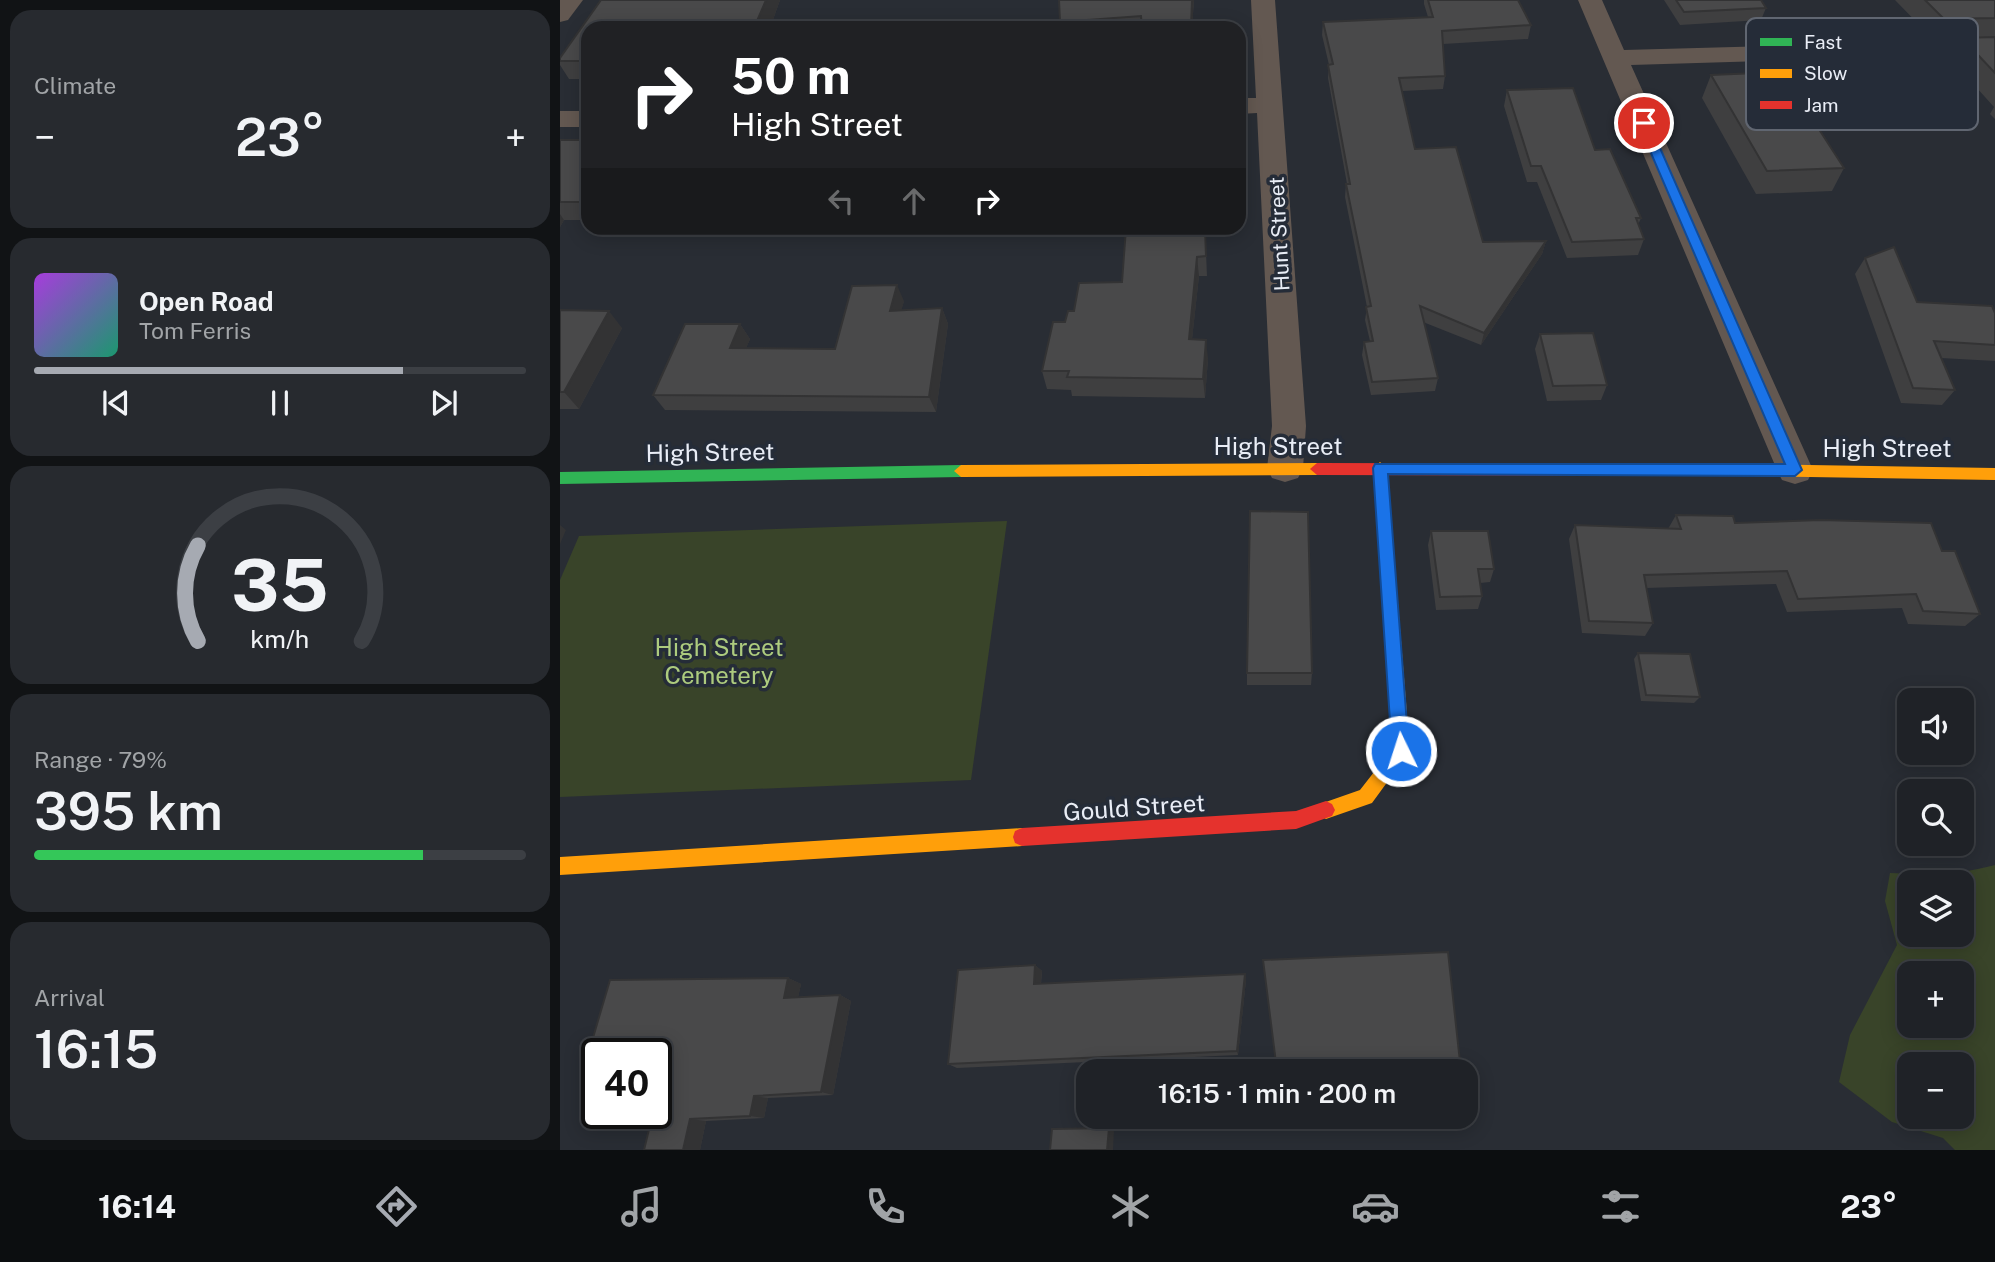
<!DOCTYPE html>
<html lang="en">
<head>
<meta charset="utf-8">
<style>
  body { margin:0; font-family:"Public Sans",sans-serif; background:#272a2f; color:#f1f3f6; height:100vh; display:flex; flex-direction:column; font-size:26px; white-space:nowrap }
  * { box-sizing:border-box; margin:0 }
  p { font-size:23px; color:#a1a4a7 }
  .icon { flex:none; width:38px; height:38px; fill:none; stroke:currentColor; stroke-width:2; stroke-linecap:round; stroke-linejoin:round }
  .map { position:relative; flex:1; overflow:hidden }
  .panel { display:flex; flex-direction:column; gap:10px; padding:10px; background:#111315; width:560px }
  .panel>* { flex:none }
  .banner { position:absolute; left:21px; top:21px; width:665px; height:214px; border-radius:21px; box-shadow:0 4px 18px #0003,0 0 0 2px #3c3f44; background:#202124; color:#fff; overflow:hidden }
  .tools { position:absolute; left:1337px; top:688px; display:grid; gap:14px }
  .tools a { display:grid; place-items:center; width:77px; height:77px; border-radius:14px; background:#1f2227; box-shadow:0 4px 18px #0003,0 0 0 2px #3c3f44; font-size:35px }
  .speed { position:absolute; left:21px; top:1038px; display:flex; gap:14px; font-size:35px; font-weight:700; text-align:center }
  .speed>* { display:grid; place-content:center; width:91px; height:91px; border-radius:50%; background:#1f2227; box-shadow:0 4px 18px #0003,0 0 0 2px #3c3f44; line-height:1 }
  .speed .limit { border:4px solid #111; border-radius:10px; background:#fff; color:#111 }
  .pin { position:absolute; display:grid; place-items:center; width:60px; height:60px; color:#fff; margin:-30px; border:4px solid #fff; border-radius:50%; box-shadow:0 2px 7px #0007 }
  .me { position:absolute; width:77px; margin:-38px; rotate:356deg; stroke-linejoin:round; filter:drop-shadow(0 0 5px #0008) }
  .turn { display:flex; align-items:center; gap:24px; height:147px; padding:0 35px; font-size:32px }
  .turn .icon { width:91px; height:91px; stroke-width:2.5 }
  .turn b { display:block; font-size:49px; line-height:60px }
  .lanes { display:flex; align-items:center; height:66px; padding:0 35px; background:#0003; justify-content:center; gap:35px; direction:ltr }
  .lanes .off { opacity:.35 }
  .big { font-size:52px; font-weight:600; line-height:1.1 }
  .panel .tile { flex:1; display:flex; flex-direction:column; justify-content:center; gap:10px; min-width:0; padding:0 24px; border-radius:21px; background:#272a2f }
  .panel .dial { align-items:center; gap:0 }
  .dial svg { height:182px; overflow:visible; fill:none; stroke:#3c3f44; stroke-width:7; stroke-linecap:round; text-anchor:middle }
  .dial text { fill:#f1f3f6; stroke:none }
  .song { display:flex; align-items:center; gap:21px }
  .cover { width:84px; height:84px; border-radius:10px; background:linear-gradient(135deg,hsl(280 70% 55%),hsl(160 70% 35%)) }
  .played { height:7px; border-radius:4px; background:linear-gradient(90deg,#a6aab2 75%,#3c3f44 75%) }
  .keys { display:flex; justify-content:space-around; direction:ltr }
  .heat { display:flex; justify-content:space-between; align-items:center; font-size:38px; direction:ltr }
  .charge { height:10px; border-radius:5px; background:linear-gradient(90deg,#34c759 79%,#3c3f44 0) }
  .trip { position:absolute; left:516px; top:1059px; width:402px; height:70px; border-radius:21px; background:#1f2227; box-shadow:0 4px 18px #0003,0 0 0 2px #3c3f44; font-weight:600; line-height:70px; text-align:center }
  .tabs { display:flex; height:112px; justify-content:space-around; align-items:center; background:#0c0e10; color:#a1a4a7 }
  .tabs .icon { width:49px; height:49px }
  .tabs .current { color:#a6aab2 }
  .tabs b { font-size:32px; color:#f1f3f6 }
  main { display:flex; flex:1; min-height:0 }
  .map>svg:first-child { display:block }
  .green { fill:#394429; fill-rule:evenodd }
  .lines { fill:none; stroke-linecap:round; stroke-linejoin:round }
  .street { fill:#635851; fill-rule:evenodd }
  .fast { fill:#30b455; fill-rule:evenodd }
  .slow { fill:#ff9f0a; fill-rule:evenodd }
  .jam { fill:#e5322d; fill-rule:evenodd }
  .wall { fill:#3f3f40 }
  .shaded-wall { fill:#333334 }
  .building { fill:#49494a; stroke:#333334; stroke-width:2 }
  .route { fill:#1a73e8; stroke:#114b97; stroke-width:2 }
  .labels { text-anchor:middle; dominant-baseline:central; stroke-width:7; stroke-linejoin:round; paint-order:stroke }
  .far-street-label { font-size:21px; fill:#e9edf6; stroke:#252c38 }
  .street-label { font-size:24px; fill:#e9edf6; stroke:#252c38 }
  .park-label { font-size:24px; fill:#adcb7e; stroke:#252c38 }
  .key { fill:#252c38; stroke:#606671; stroke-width:2 }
  .key-label { font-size:19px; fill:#e9edf6 }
</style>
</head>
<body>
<main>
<section class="panel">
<div class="tile"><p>Climate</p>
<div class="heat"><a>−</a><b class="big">23°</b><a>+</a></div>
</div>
<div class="tile">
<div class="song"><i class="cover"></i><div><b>Open Road</b><p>Tom Ferris</p></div></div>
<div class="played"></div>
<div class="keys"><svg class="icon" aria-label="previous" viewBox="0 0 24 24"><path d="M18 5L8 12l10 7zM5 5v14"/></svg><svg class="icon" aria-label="pause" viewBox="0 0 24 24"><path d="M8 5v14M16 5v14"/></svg><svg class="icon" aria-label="next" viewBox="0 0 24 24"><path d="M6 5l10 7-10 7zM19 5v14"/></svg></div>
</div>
<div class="tile dial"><svg viewBox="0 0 100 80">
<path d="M14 69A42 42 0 1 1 86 69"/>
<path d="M14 69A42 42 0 0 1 14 27" stroke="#a6aab2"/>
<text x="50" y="56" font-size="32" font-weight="700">35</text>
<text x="50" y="72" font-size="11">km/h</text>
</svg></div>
<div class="tile"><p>Range · 79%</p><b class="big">395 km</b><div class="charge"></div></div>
<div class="tile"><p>Arrival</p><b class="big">16:15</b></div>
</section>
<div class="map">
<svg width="1435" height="1150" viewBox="0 0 1435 1150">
  <rect width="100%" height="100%" fill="#292d34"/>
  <g class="green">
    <path d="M 447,521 L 411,780 L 0,797 L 0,580 L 19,536 Z"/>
    <path d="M 1435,865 L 1435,1150 L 1395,1150 L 1383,1138 L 1332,1122 L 1279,1082 L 1290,1035 L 1337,945 L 1325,901 L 1330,873 C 1366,875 1399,875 1435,865 ZM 1349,882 L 1402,882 L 1402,934 L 1349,934 ZM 1349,973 L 1402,973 L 1402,1026 L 1349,1026 ZM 1349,1064 L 1402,1064 L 1402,1116 L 1349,1116 Z"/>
  </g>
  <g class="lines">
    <g class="street">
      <path d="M 0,0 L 23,0 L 8,20 L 0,22 Z"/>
      <path d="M 691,0 L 715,0 L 746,426 L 743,468 L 738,478 L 725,482 L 712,478 L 707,468 L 712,426 L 697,113 L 679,114 L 679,98 L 696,98 Z"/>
      <path d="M 1018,0 L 1042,0 L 1064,50 L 1435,40 L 1435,54 L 1071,65 L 1253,470 L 1248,480 L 1235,484 L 1222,480 L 1217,470 Z"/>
      <rect x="0" y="111" width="28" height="16"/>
    </g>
    <path class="fast" d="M 401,465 L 408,471 L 401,477 L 0,484 L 0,472 Z"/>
    <g class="slow">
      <path d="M 820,462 L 827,468 L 850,751 L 812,803 L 766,819 L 760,816 L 757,810 L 760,804 L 800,790 L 832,749 L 813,468 Z"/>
      <path d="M 757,463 L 764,469 L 757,475 L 401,477 L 394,471 L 401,465 Z"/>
      <path d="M 1193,464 L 1435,468 L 1435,480 L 1193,476 L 1186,470 Z"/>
      <path d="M 462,828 L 469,831 L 471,837 L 469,843 L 462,846 L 0,875 L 0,857 Z"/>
    </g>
    <g class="jam">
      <path d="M 757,463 L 1193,464 L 1200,470 L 1193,476 L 757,475 L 750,469 Z"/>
      <path d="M 766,801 L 772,804 L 775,810 L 772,816 L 736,829 L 462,846 L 455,843 L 453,837 L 455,831 L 462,828 L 736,811 Z"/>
    </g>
  </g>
  <g class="wall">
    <path d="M 41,0 L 220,0 L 210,28 L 28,28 L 28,79 L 9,79 L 0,65 L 0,58 Z"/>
    <path d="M 634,0 L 632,28 L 501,28 L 500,22 Z"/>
    <path d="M 864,0 L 958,0 L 971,25 L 968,39 L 883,44 L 885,76 L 883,89 L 842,91 L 855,149 L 923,242 L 986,241 L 982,254 L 921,345 L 863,322 L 878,378 L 875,391 L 811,395 L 802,355 L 804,342 L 810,341 L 805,320 L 807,307 L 785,197 L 786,184 L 787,184 L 768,78 L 769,65 L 762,35 L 763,22 L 868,17 L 864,4 Z"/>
    <path d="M 1104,0 L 1201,0 L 1206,8 L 1201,20 L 1120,25 Z"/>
    <path d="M 1335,0 L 1435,0 L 1435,119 L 1430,114 L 1434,107 L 1390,58 L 1401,39 L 1373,39 Z"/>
    <path d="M 1151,75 L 1284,168 L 1272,191 L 1196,194 L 1142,98 Z"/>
    <path d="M 947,90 L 1035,150 L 1081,218 L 1078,225 L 1084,239 L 1078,255 L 1007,258 L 977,182 L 967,182 L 944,106 Z"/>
    <path d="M 0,140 L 28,140 L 28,220 L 4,220 L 0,227 Z"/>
    <path d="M 645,228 L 647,276 L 639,276 L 632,339 L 648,359 L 645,398 L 512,396 L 511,390 L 487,389 L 482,371 L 505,322 L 514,311 L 562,282 Z"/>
    <path d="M 1305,258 L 1357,302 L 1435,313 L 1435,361 L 1381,358 L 1395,390 L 1382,405 L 1341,403 L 1295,274 Z"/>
    <path d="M 344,301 L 341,310 L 382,308 L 388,324 L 376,412 L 105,410 L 93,395 L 180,324 L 190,339 L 186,348 L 275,349 Z"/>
    <path d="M 0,310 L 62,328 L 19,409 L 0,409 Z"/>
    <path d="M 980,334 L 1047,385 L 1041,400 L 987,401 L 975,349 Z"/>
    <path d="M 1116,515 L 1382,551 L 1420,614 L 1405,626 L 1348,624 L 1342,608 L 1227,612 L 1216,584 L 1086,588 L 1093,623 L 1085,636 L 1022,633 L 1009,539 L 1015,525 L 1108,529 Z"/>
    <path d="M 871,531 L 934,569 L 930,582 L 920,583 L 922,596 L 918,609 L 876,610 L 868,545 Z"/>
    <path d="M 1078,653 L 1140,697 L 1134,703 L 1081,701 L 1074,659 Z"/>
    <path d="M 687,673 L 752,673 L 751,685 L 687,685 Z"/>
    <path d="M 475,965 L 482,971 L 481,984 L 685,974 L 686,980 L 678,1055 L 397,1068 L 388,1064 Z"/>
    <path d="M 228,978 L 241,984 L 238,997 L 280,995 L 291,1001 L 273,1095 L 208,1098 L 204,1118 L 146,1121 L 140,1150 L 84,1150 L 93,1113 L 96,1113 L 97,1094 L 96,1094 L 96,1054 L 37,1054 L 37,1095 L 27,1093 L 32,1077 L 22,1075 L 50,980 Z"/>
    <path d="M 814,1116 L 904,1116 L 900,1118 L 814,1120 Z"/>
  </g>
  <g class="shaded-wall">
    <path d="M 206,0 L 220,0 L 210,28 L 194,28 Z"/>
    <path d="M 632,0 L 634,0 L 632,28 L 631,28 Z"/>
    <path d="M 0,214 L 4,220 L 0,227 Z"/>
    <path d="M 986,241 L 982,254 L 921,345 L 924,333 Z"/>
    <path d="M 637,257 L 639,276 L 630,358 L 629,339 Z"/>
    <path d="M 337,285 L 344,301 L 337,327 L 330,311 Z"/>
    <path d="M 382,308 L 388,324 L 376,412 L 369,397 Z"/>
    <path d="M 49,311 L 62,328 L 19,409 L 4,392 Z"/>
    <path d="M 180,324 L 190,339 L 180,363 L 170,348 Z"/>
    <path d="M 646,340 L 648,359 L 645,398 L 643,379 Z"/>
    <path d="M 0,525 L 6,530 L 0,544 Z"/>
    <path d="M 475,965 L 482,971 L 480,990 L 474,984 Z"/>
    <path d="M 685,974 L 686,980 L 678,1055 L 677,1051 Z"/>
    <path d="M 228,978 L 241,984 L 237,1003 L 224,998 Z"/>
    <path d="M 280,995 L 291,1001 L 273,1095 L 261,1092 Z"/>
    <path d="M 194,1096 L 208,1098 L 204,1118 L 190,1116 Z"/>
    <path d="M 130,1119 L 146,1121 L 140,1150 L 123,1150 Z"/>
    <path d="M 549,1128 L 554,1130 L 553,1150 L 547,1150 Z"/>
  </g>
  <g class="building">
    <path d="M 41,0 L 206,0 L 194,28 L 28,28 L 28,61 L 0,61 L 0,58 Z"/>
    <path d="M 499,0 L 632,0 L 631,28 L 582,28 L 581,16 L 500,22 Z"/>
    <path d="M 868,0 L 958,0 L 971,25 L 882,31 L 885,76 L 839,78 L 855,149 L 896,147 L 923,242 L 986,241 L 924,333 L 860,306 L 878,378 L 812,382 L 804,342 L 813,341 L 806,307 L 811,306 L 786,184 L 790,184 L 768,65 L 773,64 L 763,22 L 873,17 Z"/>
    <path d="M 1116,0 L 1201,0 L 1206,8 L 1124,12 Z"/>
    <path d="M 1365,0 L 1435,0 L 1435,18 L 1384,19 Z"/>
    <path d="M 1435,37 L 1435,73 L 1402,38 Z"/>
    <path d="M 1222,72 L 1284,168 L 1207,171 L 1151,75 Z"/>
    <path d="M 1013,88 L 1035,150 L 1050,149 L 1081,218 L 1076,218 L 1084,239 L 1012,242 L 981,166 L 971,166 L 947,90 Z"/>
    <rect x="0" y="140" width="28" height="62"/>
    <path d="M 566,228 L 645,228 L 646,256 L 637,257 L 629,339 L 646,340 L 643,379 L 507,377 L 509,371 L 482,371 L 493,322 L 505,322 L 508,311 L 514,311 L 519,283 L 562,282 Z"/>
    <path d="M 1334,247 L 1357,302 L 1432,306 L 1435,313 L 1435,345 L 1374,341 L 1395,390 L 1353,388 L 1305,258 Z"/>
    <path d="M 337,285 L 330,311 L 382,308 L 369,397 L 93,395 L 125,324 L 180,324 L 170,348 L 275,349 L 292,286 Z"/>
    <path d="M 0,310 L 49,311 L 4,392 L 0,392 Z"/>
    <path d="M 1033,333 L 1047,385 L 993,386 L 980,334 Z"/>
    <path d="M 690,511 L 748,512 L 752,673 L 687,673 Z"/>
    <path d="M 1116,515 L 1173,516 L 1175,523 L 1261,520 L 1371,523 L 1382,551 L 1395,551 L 1420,614 L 1363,611 L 1356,594 L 1238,599 L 1227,571 L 1084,575 L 1093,623 L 1029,621 L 1015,525 L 1121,529 Z"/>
    <path d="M 871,531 L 928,531 L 934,569 L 918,569 L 922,596 L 880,597 Z"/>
    <path d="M 1078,653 L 1130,654 L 1140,697 L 1086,695 Z"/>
    <path d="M 888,952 L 901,1071 L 717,1071 L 703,960 Z"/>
    <path d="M 475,965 L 474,984 L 685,974 L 677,1051 L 388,1064 L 398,970 Z"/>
    <path d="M 228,978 L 224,998 L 280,995 L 261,1092 L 194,1096 L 190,1116 L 130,1119 L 123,1150 L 84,1150 L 93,1113 L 96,1113 L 96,1098 L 98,1090 L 96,1090 L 96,1054 L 37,1054 L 37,1093 L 27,1093 L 33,1075 L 22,1075 L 50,980 Z"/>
    <path d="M 817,1116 L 859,1116 L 817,1117 Z"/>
    <path d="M 549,1128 L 547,1150 L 490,1150 L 492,1129 Z"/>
  </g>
  <path class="route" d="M 1084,120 L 1089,123 L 1242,470 L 1235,476 L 828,474 L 849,751 L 847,757 L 841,759 L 834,757 L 832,751 L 813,468 L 815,464 L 1225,464 L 1078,123 Z"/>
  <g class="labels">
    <g class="far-street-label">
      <text transform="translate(719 234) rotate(-93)">Hunt Street</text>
    </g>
    <g class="street-label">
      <text x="718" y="446">High Street</text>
      <text x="1327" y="448">High Street</text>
      <text transform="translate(150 452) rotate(-1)">High Street</text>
      <text transform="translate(574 807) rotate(-4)">Gould Street</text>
    </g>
    <g class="park-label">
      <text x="159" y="647">High Street<tspan x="159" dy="28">Cemetery</tspan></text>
    </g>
  </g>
  <rect x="1186" y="18" width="232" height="112" rx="10" class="key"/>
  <rect x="1200" y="38" width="32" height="8" fill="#30b455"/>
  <rect x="1200" y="69" width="32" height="9" fill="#ff9f0a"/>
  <rect x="1200" y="101" width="32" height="8" fill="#e5322d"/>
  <g class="key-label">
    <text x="1244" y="49">Fast</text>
    <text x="1244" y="80">Slow</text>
    <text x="1244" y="112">Jam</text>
  </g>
</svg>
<div class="tools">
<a><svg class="icon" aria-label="sound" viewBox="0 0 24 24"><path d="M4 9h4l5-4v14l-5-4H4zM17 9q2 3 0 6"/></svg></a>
<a><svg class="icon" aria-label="search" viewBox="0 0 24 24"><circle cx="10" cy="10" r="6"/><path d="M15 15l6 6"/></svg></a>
<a><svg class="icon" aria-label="layers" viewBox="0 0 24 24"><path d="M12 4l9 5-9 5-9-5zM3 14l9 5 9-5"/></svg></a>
<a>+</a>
<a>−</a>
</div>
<div class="speed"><div class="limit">40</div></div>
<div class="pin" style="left:1084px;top:123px;background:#d93025"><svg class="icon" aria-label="arrive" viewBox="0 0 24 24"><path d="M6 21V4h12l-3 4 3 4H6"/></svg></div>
<svg class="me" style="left:841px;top:751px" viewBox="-20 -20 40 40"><circle r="17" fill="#1a73e8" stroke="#fff" stroke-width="3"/><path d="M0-11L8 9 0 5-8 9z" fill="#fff"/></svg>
<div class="trip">16:15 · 1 min · 200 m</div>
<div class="banner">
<div class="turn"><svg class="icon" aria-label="right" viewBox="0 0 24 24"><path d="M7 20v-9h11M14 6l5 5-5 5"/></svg><div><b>50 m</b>High Street</div></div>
<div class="lanes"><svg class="icon off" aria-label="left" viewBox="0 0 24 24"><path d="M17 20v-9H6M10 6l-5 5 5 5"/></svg><svg class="icon off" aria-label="ahead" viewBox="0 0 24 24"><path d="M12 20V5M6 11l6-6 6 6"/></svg><svg class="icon" aria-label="right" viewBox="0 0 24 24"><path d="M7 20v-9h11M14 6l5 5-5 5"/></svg></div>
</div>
</div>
</main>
<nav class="tabs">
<b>16:14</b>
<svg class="icon current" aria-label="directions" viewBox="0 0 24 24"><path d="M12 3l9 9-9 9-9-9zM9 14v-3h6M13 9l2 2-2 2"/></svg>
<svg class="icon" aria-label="music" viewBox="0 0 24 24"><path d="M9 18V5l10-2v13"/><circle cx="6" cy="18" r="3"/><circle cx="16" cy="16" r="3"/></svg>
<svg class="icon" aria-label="phone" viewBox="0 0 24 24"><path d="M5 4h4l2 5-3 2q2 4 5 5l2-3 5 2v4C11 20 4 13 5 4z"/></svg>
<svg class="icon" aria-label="climate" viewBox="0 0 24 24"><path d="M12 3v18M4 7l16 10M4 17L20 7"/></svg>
<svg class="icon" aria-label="car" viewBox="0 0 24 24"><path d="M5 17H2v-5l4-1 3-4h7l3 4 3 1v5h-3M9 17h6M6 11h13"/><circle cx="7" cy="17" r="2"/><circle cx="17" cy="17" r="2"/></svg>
<svg class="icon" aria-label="filters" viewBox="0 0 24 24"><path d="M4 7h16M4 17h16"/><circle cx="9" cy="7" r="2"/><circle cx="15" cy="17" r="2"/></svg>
<b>23°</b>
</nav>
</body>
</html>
